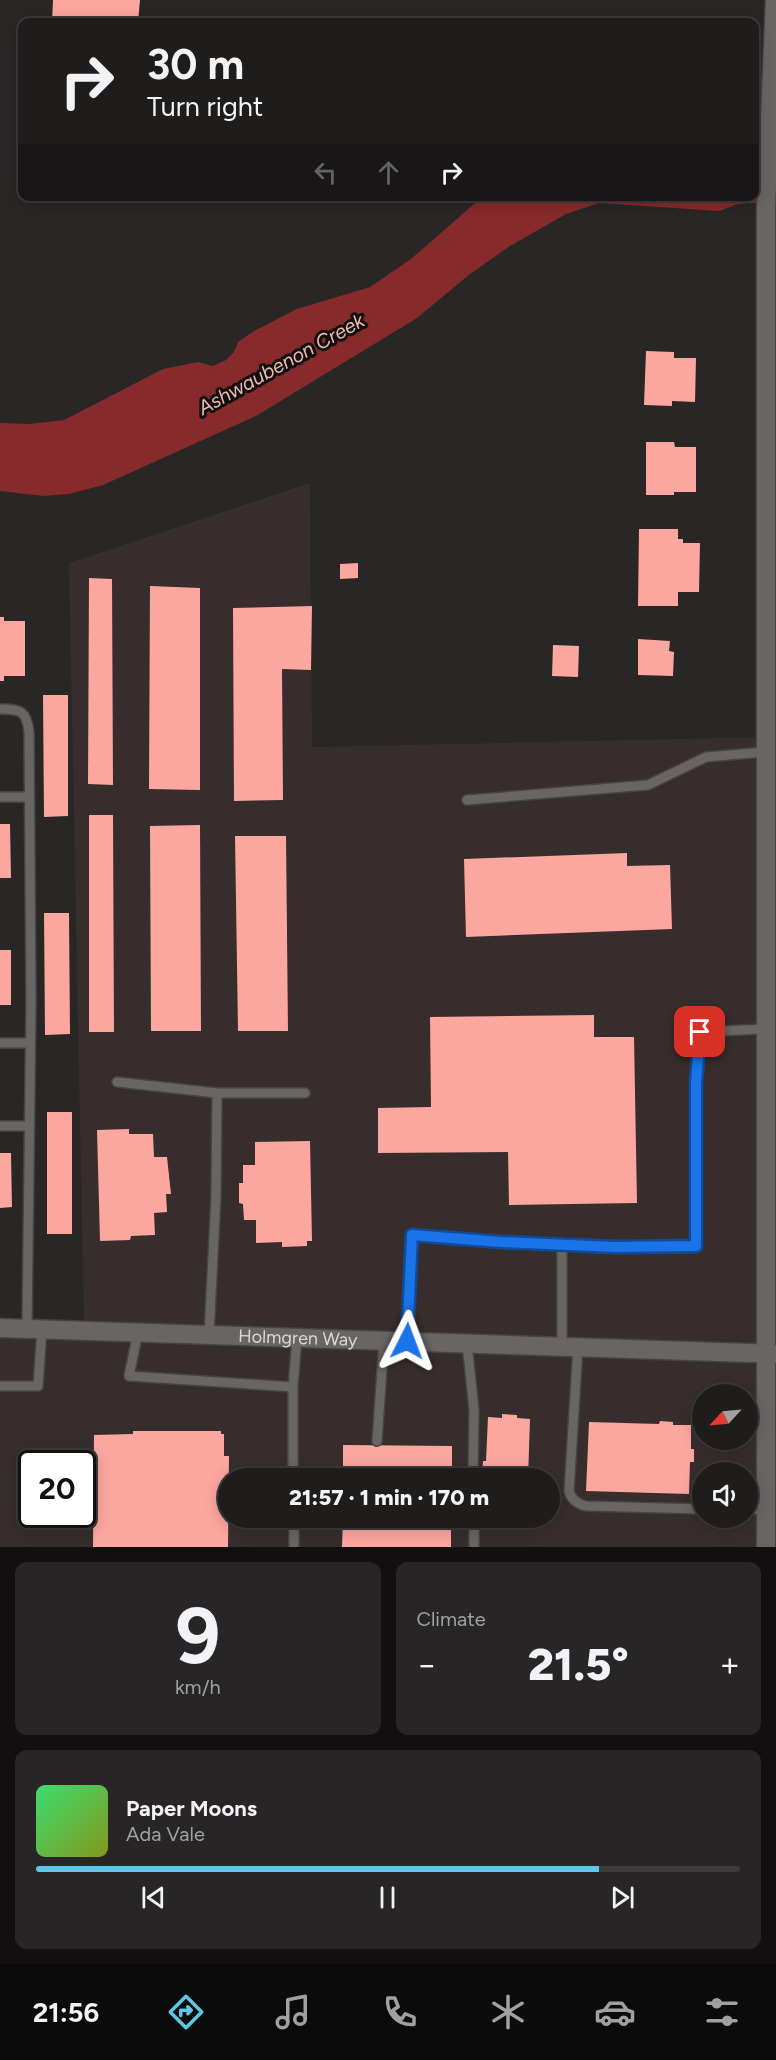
<!DOCTYPE html>
<html lang="en">
<head>
<meta charset="utf-8">
<style>
  body { margin:0; font-family:Figtree,sans-serif; background:#272525; color:#f1f3f6; height:100vh; display:flex; flex-direction:column; font-size:22px; white-space:nowrap }
  * { box-sizing:border-box; margin:0 }
  p { font-size:20px; color:#a1a1a3 }
  .icon { flex:none; width:33px; height:33px; fill:none; stroke:currentColor; stroke-width:2; stroke-linecap:round; stroke-linejoin:round }
  .map { position:relative; height:1547px; overflow:hidden }
  .details { display:flex; flex-direction:column; gap:15px; padding:15px; background:#110f0f; flex:1 }
  .details>* { flex:none }
  .top-card { position:absolute; left:18px; top:18px; width:741px; height:183px; border-radius:12px; box-shadow:0 3px 15px #0003,0 0 0 2px #3c3a3b; background:#1f1c1c; color:#f1f3f6; overflow:hidden }
  .needle { width:39px; rotate:244deg }
  .fabs { position:absolute; left:692px; top:1384px; display:grid; gap:12px }
  .fabs a { display:grid; place-items:center; width:66px; height:66px; border-radius:50%; background:#1f1c1c; box-shadow:0 3px 15px #0003,0 0 0 2px #3c3a3b; font-size:30px }
  .speed { position:absolute; left:18px; top:1450px; display:flex; gap:12px; font-size:30px; font-weight:700; text-align:center }
  .speed>* { display:grid; place-content:center; width:78px; height:78px; border-radius:50%; background:#1f1c1c; box-shadow:0 3px 15px #0003,0 0 0 2px #3c3a3b; line-height:1 }
  .speed .limit { border:3px solid #111; border-radius:9px; background:#fff; color:#111 }
  .pin { position:absolute; display:grid; place-items:center; width:51px; height:51px; color:#fff; margin:-26px; border-radius:12px; box-shadow:0 3px 9px #0006 }
  .me { position:absolute; width:66px; margin:-33px; rotate:3deg; stroke-linejoin:round; filter:drop-shadow(0 0 4px #0008) }
  .turn { display:flex; align-items:center; gap:21px; height:126px; padding:0 30px; font-size:27px }
  .turn .icon { width:78px; height:78px; stroke-width:2.5 }
  .turn b { display:block; font-size:42px; line-height:51px }
  .lanes { display:flex; align-items:center; height:57px; padding:0 30px; background:#0003; justify-content:center; gap:30px; direction:ltr }
  .lanes .off { opacity:.35 }
  .big { font-size:45px; font-weight:800; line-height:1.1 }
  .details .widget { flex:1; display:flex; flex-direction:column; justify-content:center; gap:9px; min-width:0; padding:0 21px; border-radius:12px; background:#272525 }
  .details .dial { align-items:center; gap:0 }
  .dial b { font-size:78px; line-height:1 }
  .song { display:flex; align-items:center; gap:18px }
  .cover { width:72px; height:72px; border-radius:9px; background:linear-gradient(135deg,hsl(140 70% 55%),hsl(70 70% 35%)) }
  .played { height:6px; border-radius:3px; background:linear-gradient(90deg,#5bc8e7 80%,#3c3a3b 80%) }
  .keys { display:flex; justify-content:space-around; direction:ltr }
  .heat { display:flex; justify-content:space-between; align-items:center; font-size:33px; direction:ltr }
  .details .tiles { flex:1; display:grid; gap:15px; grid-template-columns:1fr 1fr }
  .widget:last-child { grid-column:span 2 }
  .trip { position:absolute; left:218px; top:1468px; width:342px; height:60px; border-radius:30px; background:#1f1c1c; box-shadow:0 3px 15px #0003,0 0 0 2px #3c3a3b; font-weight:800; line-height:60px; text-align:center }
  .dock { display:flex; height:96px; justify-content:space-around; align-items:center; background:#0c0b0b; color:#a1a1a3 }
  .dock .icon { width:42px; height:42px }
  .dock .current { color:#5bc8e7 }
  .dock b { font-size:27px; color:#f1f3f6 }
  .map>svg:first-child { display:block }
  .built { fill:#372d2d; fill-rule:evenodd }
  .water { fill:#872a2b }
  .building { fill:#fca6a0 }
  .lines { fill:none; stroke-linecap:round; stroke-linejoin:round }
  .service-casing { stroke:#464343; stroke-width:12 }
  .minor-casing { stroke:#464343; stroke-width:21 }
  .tertiary-casing { stroke:#464343; stroke-width:21 }
  .service { stroke:#686564; stroke-width:9 }
  .minor { stroke:#686564; stroke-width:18 }
  .tertiary { stroke:#686564; stroke-width:18 }
  .route-casing { stroke:#114b97; stroke-width:15 }
  .route { stroke:#1a73e8; stroke-width:10 }
  .labels { text-anchor:middle; dominant-baseline:central; stroke-width:6; stroke-linejoin:round; paint-order:stroke }
  .street-label { font-size:18px; fill:#dad8d7; stroke:#11100f }
  .water-label { font-size:20px; font-style:italic; fill:#eeb8b4; stroke:#11100f }
</style>
</head>
<body>
<div class="map">
<svg width="776" height="1547" viewBox="0 0 776 1547">
  <rect width="100%" height="100%" fill="#292626"/>
  <path class="built" d="M 310,483 L 312,747 L 765,737 L 765,1049 L 776,1049 L 776,1547 L 0,1547 L 0,1328 L 84,1330 L 69,563 ZM 702,1395 L 747,1395 L 747,1440 L 702,1440 ZM 32,1464 L 82,1464 L 82,1515 L 32,1515 ZM 702,1473 L 747,1473 L 747,1518 L 702,1518 ZM 228,1479 L 549,1479 L 549,1518 L 228,1518 Z"/>
  <path class="water" d="M 755,160 L 776,163 L 776,201 L 738,204 L 719,211 L 599,203 L 566,214 L 510,246 L 470,274 L 417,318 L 256,416 L 103,485 L 69,494 L 43,496 L 0,491 L 0,423 L 29,424 L 64,420 L 163,369 L 198,362 L 213,366 L 226,360 L 234,352 L 238,342 L 254,331 L 297,309 L 370,287 L 411,259 L 482,197 L 754,196 Z"/>
  <g class="building">
    <path d="M 53,0 L 140,0 L 138,22 L 52,22 Z"/>
    <path d="M 646,351 L 674,352 L 674,358 L 696,358 L 695,402 L 672,401 L 672,406 L 644,405 Z"/>
    <path d="M 646,442 L 674,442 L 675,447 L 696,447 L 696,492 L 674,492 L 674,495 L 646,495 Z"/>
    <path d="M 639,529 L 678,529 L 678,539 L 683,539 L 683,543 L 700,543 L 699,592 L 678,592 L 678,606 L 638,606 Z"/>
    <path d="M 358,563 L 358,578 L 340,579 L 340,564 Z"/>
    <path d="M 89,578 L 112,579 L 113,785 L 88,784 Z"/>
    <path d="M 150,586 L 200,588 L 200,790 L 149,789 Z"/>
    <path d="M 312,606 L 311,670 L 282,669 L 283,800 L 234,801 L 233,608 Z"/>
    <path d="M 0,617 L 4,617 L 4,621 L 25,621 L 25,676 L 4,676 L 4,681 L 0,681 Z"/>
    <path d="M 638,639 L 670,641 L 669,651 L 674,652 L 673,676 L 638,675 Z"/>
    <path d="M 553,645 L 579,646 L 578,677 L 552,676 Z"/>
    <path d="M 43,695 L 68,695 L 68,816 L 44,817 Z"/>
    <path d="M 89,815 L 113,815 L 114,1032 L 89,1032 Z"/>
    <path d="M 0,824 L 10,824 L 11,878 L 0,878 Z"/>
    <path d="M 200,825 L 201,1031 L 151,1031 L 150,826 Z"/>
    <path d="M 235,836 L 286,836 L 288,1031 L 238,1031 Z"/>
    <path d="M 627,853 L 627,866 L 670,865 L 672,929 L 466,937 L 464,859 Z"/>
    <path d="M 44,913 L 69,913 L 70,1034 L 45,1035 Z"/>
    <rect x="0" y="950" width="11" height="55"/>
    <path d="M 594,1015 L 594,1037 L 634,1037 L 637,1203 L 509,1205 L 508,1152 L 378,1153 L 378,1108 L 431,1107 L 430,1017 Z"/>
    <rect x="47" y="1112" width="25" height="122"/>
    <path d="M 129,1129 L 129,1134 L 153,1134 L 154,1157 L 167,1157 L 171,1194 L 166,1194 L 167,1212 L 154,1213 L 155,1235 L 131,1236 L 130,1240 L 100,1241 L 97,1130 Z"/>
    <path d="M 310,1141 L 312,1241 L 307,1241 L 307,1246 L 282,1247 L 282,1242 L 256,1243 L 256,1220 L 244,1220 L 243,1204 L 239,1203 L 239,1183 L 243,1183 L 243,1165 L 255,1165 L 255,1142 Z"/>
    <path d="M 0,1153 L 11,1153 L 12,1207 L 0,1208 Z"/>
    <path d="M 502,1414 L 517,1415 L 517,1418 L 530,1419 L 528,1479 L 486,1479 L 486,1476 L 482,1476 L 483,1461 L 486,1461 L 488,1417 L 502,1418 Z"/>
    <path d="M 660,1421 L 673,1422 L 673,1425 L 691,1425 L 691,1449 L 694,1449 L 694,1462 L 690,1462 L 689,1494 L 586,1491 L 589,1422 L 659,1424 Z"/>
    <path d="M 133,1431 L 221,1431 L 221,1434 L 224,1434 L 224,1456 L 229,1456 L 228,1547 L 93,1547 L 94,1435 L 133,1434 Z"/>
    <path d="M 343,1445 L 452,1446 L 452,1479 L 343,1479 Z"/>
    <path d="M 343,1518 L 451,1518 L 451,1547 L 342,1547 Z"/>
    <path d="M 484,1518 L 527,1518 L 526,1530 L 484,1529 Z"/>
  </g>
  <g class="lines">
    <g class="service-casing">
      <g id="service">
        <path d="M 0,709 C 21,709 27,711 29,733 L 31,1002 L 27,1329"/>
        <path d="M 0,797 L 29,797"/>
        <path d="M 467,800 L 648,785 L 706,757 L 765,752"/>
        <path d="M 0,1043 L 30,1043"/>
        <path d="M 117,1082 L 217,1093 L 216,1196 L 209,1335"/>
        <path d="M 217,1093 L 305,1093"/>
        <path d="M 0,1126 L 29,1126"/>
        <path d="M 562,1245 L 562,1346"/>
        <path d="M 138,1332 L 129,1376 L 293,1387 L 297,1337"/>
        <path d="M 407,1341 L 412,1235 C 507,1243 601,1247 696,1246 L 696,1082 L 700,1032 L 765,1029"/>
        <path d="M 467,1343 L 474,1410 L 473,1479"/>
        <path d="M 578,1347 L 569,1491 C 571,1500 578,1504 586,1506 L 702,1509"/>
        <path d="M 0,1386 L 38,1386 L 42,1329"/>
        <path d="M 293,1387 L 293,1479"/>
        <path d="M 377,1441 L 384,1340"/>
        <path d="M 747,1509 L 766,1510"/>
        <path d="M 294,1518 L 294,1547"/>
        <path d="M 474,1518 L 474,1547"/>
      </g>
    </g>
    <g class="minor-casing">
      <path id="minor" d="M 766,1547 L 766,207 L 775,0"/>
    </g>
    <g class="tertiary-casing">
      <g id="tertiary">
        <path id="s1" d="M 0,1328 L 776,1354"/>
      </g>
    </g>
    <use href="#service" class="service"/>
    <use href="#minor" class="minor"/>
    <use href="#tertiary" class="tertiary"/>
  </g>
  <g class="lines">
    <g class="route-casing">
      <path id="route" d="M 407,1341 L 412,1235 L 501,1242 L 615,1247 L 696,1246 L 696,1082 L 700,1032"/>
    </g>
    <use href="#route" class="route"/>
  </g>
  <g class="labels">
    <g class="street-label">
      <text stroke="none"><textPath href="#s1" startOffset="298">Holmgren Way</textPath></text>
    </g>
    <g class="water-label">
      <text transform="translate(281 364) rotate(-29)">Ashwaubenon Creek</text>
    </g>
  </g>
</svg>
<div class="fabs">
<a><svg class="needle" viewBox="-14 -14 28 28"><path d="M0-13l5 13h-10z" fill="#e53935"/><path d="M0 13l5-13h-10z" fill="#a1a1a3"/></svg></a>
<a><svg class="icon" aria-label="sound" viewBox="0 0 24 24"><path d="M4 9h4l5-4v14l-5-4H4zM17 9q2 3 0 6"/></svg></a>
</div>
<div class="speed"><div class="limit">20</div></div>
<div class="pin" style="left:700px;top:1032px;background:#d93025"><svg class="icon" aria-label="arrive" viewBox="0 0 24 24"><path d="M6 21V4h12l-3 4 3 4H6"/></svg></div>
<svg class="me" style="left:407px;top:1341px" viewBox="-20 -20 40 40"><path d="M0-17L14 15 0 8-14 15z" fill="#1a73e8" stroke="#fff" stroke-width="4"/></svg>
<div class="trip">21:57 · 1 min · 170 m</div>
<div class="top-card">
<div class="turn"><svg class="icon" aria-label="right" viewBox="0 0 24 24"><path d="M7 20v-9h11M14 6l5 5-5 5"/></svg><div><b>30 m</b>Turn right</div></div>
<div class="lanes"><svg class="icon off" aria-label="left" viewBox="0 0 24 24"><path d="M17 20v-9H6M10 6l-5 5 5 5"/></svg><svg class="icon off" aria-label="ahead" viewBox="0 0 24 24"><path d="M12 20V5M6 11l6-6 6 6"/></svg><svg class="icon" aria-label="right" viewBox="0 0 24 24"><path d="M7 20v-9h11M14 6l5 5-5 5"/></svg></div>
</div>
</div>
<section class="details">
<div class="tiles">
<div class="widget dial"><b>9</b><p>km/h</p></div>
<div class="widget"><p>Climate</p>
<div class="heat"><a>−</a><b class="big">21.5°</b><a>+</a></div>
</div>
<div class="widget">
<div class="song"><i class="cover"></i><div><b>Paper Moons</b><p>Ada Vale</p></div></div>
<div class="played"></div>
<div class="keys"><svg class="icon" aria-label="previous" viewBox="0 0 24 24"><path d="M18 5L8 12l10 7zM5 5v14"/></svg><svg class="icon" aria-label="pause" viewBox="0 0 24 24"><path d="M8 5v14M16 5v14"/></svg><svg class="icon" aria-label="next" viewBox="0 0 24 24"><path d="M6 5l10 7-10 7zM19 5v14"/></svg></div>
</div>
</div>
</section>
<nav class="dock">
<b>21:56</b>
<svg class="icon current" aria-label="directions" viewBox="0 0 24 24"><path d="M12 3l9 9-9 9-9-9zM9 14v-3h6M13 9l2 2-2 2"/></svg>
<svg class="icon" aria-label="music" viewBox="0 0 24 24"><path d="M9 18V5l10-2v13"/><circle cx="6" cy="18" r="3"/><circle cx="16" cy="16" r="3"/></svg>
<svg class="icon" aria-label="phone" viewBox="0 0 24 24"><path d="M5 4h4l2 5-3 2q2 4 5 5l2-3 5 2v4C11 20 4 13 5 4z"/></svg>
<svg class="icon" aria-label="climate" viewBox="0 0 24 24"><path d="M12 3v18M4 7l16 10M4 17L20 7"/></svg>
<svg class="icon" aria-label="car" viewBox="0 0 24 24"><path d="M5 17H2v-5l4-1 3-4h7l3 4 3 1v5h-3M9 17h6M6 11h13"/><circle cx="7" cy="17" r="2"/><circle cx="17" cy="17" r="2"/></svg>
<svg class="icon" aria-label="filters" viewBox="0 0 24 24"><path d="M4 7h16M4 17h16"/><circle cx="9" cy="7" r="2"/><circle cx="15" cy="17" r="2"/></svg>
</nav>
</body>
</html>
